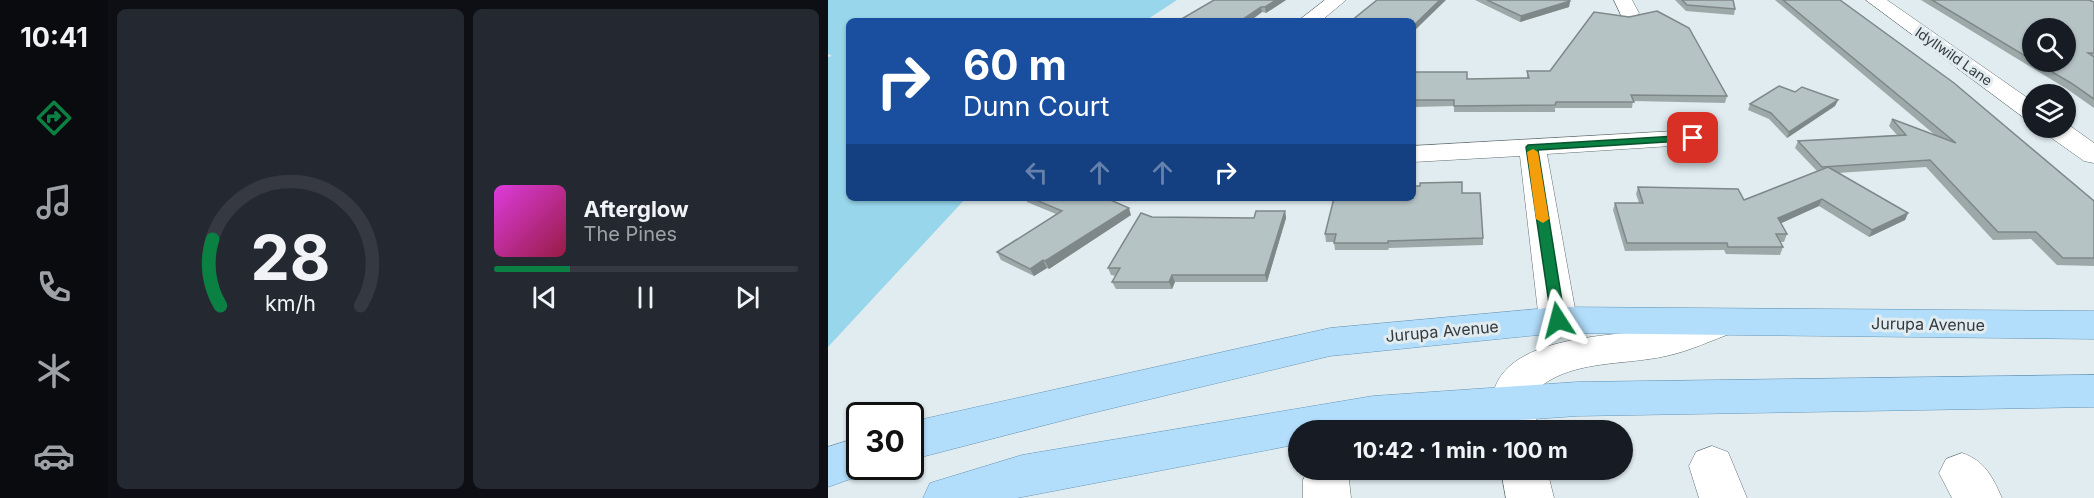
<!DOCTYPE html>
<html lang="en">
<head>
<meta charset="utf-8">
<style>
  body { margin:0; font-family:Inter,sans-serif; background:#242831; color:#f1f3f6; height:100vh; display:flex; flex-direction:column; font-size:22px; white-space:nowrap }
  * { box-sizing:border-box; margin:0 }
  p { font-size:20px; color:#9ea1a6 }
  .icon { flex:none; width:33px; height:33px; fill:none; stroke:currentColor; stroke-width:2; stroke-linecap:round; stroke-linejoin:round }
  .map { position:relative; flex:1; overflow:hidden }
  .panel { display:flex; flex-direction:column; gap:9px; padding:9px; background:#0d0f14; width:720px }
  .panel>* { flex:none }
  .top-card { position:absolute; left:18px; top:18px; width:570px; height:183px; border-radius:9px; box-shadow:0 2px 4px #0004; background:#1a4fa0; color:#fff; overflow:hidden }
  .fabs { position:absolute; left:1194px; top:18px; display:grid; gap:12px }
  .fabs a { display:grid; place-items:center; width:54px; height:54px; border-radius:50%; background:#171b24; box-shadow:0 2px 4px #0004; font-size:30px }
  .speed { position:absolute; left:18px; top:402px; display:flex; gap:12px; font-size:30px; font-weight:700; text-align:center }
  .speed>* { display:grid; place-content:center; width:78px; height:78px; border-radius:50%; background:#171b24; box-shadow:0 2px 4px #0004; line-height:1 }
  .speed .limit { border:3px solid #111; border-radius:9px; background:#fff; color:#111 }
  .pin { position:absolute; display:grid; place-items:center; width:51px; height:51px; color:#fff; margin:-26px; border-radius:12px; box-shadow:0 3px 9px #0006 }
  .me { position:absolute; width:66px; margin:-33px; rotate:351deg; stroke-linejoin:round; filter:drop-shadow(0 0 4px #0008) }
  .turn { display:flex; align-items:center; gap:21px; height:126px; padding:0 18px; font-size:27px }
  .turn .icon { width:78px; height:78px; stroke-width:2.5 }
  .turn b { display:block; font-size:42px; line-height:51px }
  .lanes { display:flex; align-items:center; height:57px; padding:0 18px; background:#0003; justify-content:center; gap:30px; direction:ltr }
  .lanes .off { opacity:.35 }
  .panel .tile { flex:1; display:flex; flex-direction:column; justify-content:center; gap:9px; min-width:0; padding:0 21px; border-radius:9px; background:#242831 }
  .panel .dial { align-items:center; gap:0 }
  .dial svg { height:156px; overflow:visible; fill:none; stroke:#363941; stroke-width:7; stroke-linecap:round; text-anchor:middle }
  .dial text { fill:#f1f3f6; stroke:none }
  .song { display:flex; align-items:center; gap:18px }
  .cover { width:72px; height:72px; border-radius:9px; background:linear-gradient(135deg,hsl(300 70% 55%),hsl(340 70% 35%)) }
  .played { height:6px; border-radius:3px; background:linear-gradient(90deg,#0b8043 25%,#363941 25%) }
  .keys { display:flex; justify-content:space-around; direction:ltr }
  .panel .tiles { flex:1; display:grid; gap:9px; grid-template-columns:repeat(2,1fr) }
  .trip { position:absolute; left:460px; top:420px; width:345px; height:60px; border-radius:30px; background:#171b24; box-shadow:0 2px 4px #0004; font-weight:700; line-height:60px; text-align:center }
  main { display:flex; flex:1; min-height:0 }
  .tabs { display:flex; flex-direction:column; width:108px; justify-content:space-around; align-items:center; background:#090b0e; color:#9ea1a6 }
  .tabs .icon { width:42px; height:42px }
  .tabs .selected { color:#0b8043 }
  .tabs b { font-size:27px; color:#f1f3f6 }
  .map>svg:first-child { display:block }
  .green { fill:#97d6eb }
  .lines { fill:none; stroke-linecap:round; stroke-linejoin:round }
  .minor-casing { stroke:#646f73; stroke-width:1 }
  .major-casing { stroke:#6495b6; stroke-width:1 }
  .minor { fill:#fff; fill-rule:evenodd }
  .major { fill:#b2ddfb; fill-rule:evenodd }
  .wall { fill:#9da8a9; fill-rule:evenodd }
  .shaded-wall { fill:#7f8889 }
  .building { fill:#b6c3c4; stroke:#7f8889; stroke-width:1.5 }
  .route { fill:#0b8043; stroke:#07532c; stroke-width:1.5 }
  .slow { fill:#f59e0b }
  .labels { text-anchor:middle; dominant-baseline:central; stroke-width:6; stroke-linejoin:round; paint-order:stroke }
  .far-street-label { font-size:14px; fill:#35393b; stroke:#e0ecf0 }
  .street-label { font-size:16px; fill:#35393b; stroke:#e0ecf0 }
</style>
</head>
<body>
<main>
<nav class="tabs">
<b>10:41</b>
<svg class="icon selected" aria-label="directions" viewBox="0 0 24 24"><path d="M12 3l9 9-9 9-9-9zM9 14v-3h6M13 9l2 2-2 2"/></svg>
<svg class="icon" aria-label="music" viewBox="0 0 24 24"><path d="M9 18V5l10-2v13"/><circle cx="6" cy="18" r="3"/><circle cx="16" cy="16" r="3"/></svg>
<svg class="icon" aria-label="phone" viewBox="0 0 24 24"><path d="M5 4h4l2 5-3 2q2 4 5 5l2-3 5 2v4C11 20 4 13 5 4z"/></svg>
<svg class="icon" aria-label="climate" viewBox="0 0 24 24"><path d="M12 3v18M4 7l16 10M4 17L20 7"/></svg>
<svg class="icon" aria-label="car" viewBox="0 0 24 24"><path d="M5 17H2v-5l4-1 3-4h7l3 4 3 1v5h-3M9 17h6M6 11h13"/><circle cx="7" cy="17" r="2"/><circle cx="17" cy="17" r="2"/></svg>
</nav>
<section class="panel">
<div class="tiles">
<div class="tile dial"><svg viewBox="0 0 100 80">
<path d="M14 69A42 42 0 1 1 86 69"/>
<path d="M14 69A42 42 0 0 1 10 35" stroke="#0b8043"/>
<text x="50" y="56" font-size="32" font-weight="700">28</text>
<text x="50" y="72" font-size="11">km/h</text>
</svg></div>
<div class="tile">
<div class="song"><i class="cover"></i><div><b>Afterglow</b><p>The Pines</p></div></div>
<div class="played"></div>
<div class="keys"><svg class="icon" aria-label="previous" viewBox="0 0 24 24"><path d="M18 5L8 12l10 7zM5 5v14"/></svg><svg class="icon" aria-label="pause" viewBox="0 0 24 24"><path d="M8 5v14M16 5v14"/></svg><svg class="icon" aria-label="next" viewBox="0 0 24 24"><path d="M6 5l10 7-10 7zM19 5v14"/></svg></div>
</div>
</div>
</section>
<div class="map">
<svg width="1266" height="498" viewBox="0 0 1266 498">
  <rect width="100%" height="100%" fill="#e0ecf0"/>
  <path class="green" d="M 0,0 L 349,0 L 317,21 L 21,21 L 21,198 L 138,198 L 0,347 L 0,57 L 4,56 L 0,54 Z"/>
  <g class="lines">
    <g class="minor-casing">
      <g id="minor">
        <path d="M 497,0 L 518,0 L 493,21 L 470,21 Z"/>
        <path d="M 786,0 L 804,0 L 811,13 L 808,17 L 794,17 Z"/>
        <path d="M 1038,0 L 1059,0 L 1204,101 L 1204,119 L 1195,117 Z"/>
        <path d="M 1238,123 L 1266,143 L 1266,163 L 1256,161 L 1218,134 L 1214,128 L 1238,128 Z"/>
        <path d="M 865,130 L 874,132 L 878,138 L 874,144 L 719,154 L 749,320 L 743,329 L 730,333 L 717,329 L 711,320 L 692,156 L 585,162 L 585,146 Z"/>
        <path d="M 894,309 L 907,312 L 913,322 L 907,332 C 884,340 862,351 838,356 C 794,366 742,359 707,391 L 706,405 L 710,430 L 668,430 C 665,419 662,406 665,394 C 679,333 788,337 837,328 C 856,324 875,314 894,309 Z"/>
        <path d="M 884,446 L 900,452 L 919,498 L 871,498 L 861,466 L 868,452 Z"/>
        <path d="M 1134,453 C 1157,461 1164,476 1174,498 L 1124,498 L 1111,473 L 1118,459 Z"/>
        <path d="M 480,470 L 516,470 L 521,480 L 523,498 L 475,498 L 475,480 Z"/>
        <path d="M 673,470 L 719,470 L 726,498 L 678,498 Z"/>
      </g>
    </g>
    <g class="major-casing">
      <g id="major">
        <path d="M 730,307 L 1266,311 L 1266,339 L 730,333 L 502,356 L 256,415 L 82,460 L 82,422 L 502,328 Z"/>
        <path d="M 1266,375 L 1266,407 L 749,416 L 545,430 L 471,430 L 471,444 L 189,498 L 95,498 L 102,483 L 194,455 L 545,396 L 749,382 Z"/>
        <path d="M 32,437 L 32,466 L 49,466 L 48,470 L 0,487 L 0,447 Z"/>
      </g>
    </g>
    <use href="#minor" class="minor"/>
    <use href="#major" class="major"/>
  </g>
  <g class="wall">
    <path d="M 458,0 L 438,13 L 434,12 L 422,21 L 350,21 Z"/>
    <path d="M 647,0 L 741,0 L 742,1 L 741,7 L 692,22 Z"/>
    <path d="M 847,0 L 905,0 L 907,9 L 906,15 L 858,11 Z"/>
    <path d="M 947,0 L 1012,0 L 1266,201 L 1266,266 L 1229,265 L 1203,239 L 1165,240 L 1098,167 L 1010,173 L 1080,213 L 1077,220 L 1041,237 L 991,206 L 952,223 L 959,234 L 956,242 L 952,242 L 955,247 L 952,255 L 898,254 L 896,250 L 797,251 L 785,210 L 787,203 L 811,203 L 808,194 L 810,187 L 916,200 L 989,171 L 967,148 L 970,141 L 1069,135 L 1061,126 L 1064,119 L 1107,135 Z"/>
    <path d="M 1093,0 L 1261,0 L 1266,2 L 1266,108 L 1239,89 ZM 1204,28 L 1238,62 L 1204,62 Z"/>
    <path d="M 699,71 L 899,96 L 897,103 L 805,101 L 804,108 L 727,108 L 727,112 L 626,112 L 626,106 L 585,107 L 585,72 L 639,79 L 699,78 Z"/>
    <path d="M 967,92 L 1010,100 L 1007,106 L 959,138 L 941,119 L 920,110 L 922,104 Z"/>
    <path d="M 634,193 L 655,238 L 655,245 L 561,248 L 560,250 L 507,250 L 506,242 L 498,242 L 497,234 Z"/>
    <path d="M 197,198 L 278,198 L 303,215 L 221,269 L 219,268 L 206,276 L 173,260 L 169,252 L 228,214 L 199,202 Z"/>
    <path d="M 457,211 L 458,218 L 439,282 L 347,282 L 344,289 L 288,289 L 284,282 L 288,276 L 283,275 L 280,268 L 324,217 L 426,218 Z"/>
  </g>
  <g class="shaded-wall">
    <path d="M 448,0 L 458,0 L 438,13 L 437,7 Z"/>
    <path d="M 612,0 L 618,0 L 585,32 L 585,26 Z"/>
    <path d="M 742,1 L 741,7 L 692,22 L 693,16 Z"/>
    <path d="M 433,7 L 434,12 L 422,21 L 412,21 Z"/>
    <path d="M 1010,100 L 1007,106 L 959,138 L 961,132 Z"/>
    <path d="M 994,199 L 991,206 L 947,226 L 950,218 Z"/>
    <path d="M 301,208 L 303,215 L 221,269 L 217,261 Z"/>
    <path d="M 457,211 L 458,218 L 439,282 L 437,275 Z"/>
    <path d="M 1080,213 L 1077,220 L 1041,237 L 1044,230 Z"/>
    <path d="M 215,260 L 219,268 L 206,276 L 202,269 Z"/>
    <path d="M 344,275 L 347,282 L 344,289 L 341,282 Z"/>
  </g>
  <g class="building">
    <path d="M 386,0 L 448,0 L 437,7 L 433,7 L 412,21 L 350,21 Z"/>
    <path d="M 549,0 L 612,0 L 585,26 L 585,21 L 523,21 Z"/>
    <path d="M 659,0 L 741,0 L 742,1 L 693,16 Z"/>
    <path d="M 854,0 L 905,0 L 907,9 L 859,5 Z"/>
    <path d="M 955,0 L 1012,0 L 1126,83 L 1266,201 L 1266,258 L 1235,258 L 1208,232 L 1170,232 L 1102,160 L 994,167 L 970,141 L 1078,135 L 1064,119 L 1128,143 Z"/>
    <path d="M 1104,0 L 1261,0 L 1266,2 L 1266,53 L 1260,53 L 1266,57 L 1266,99 L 1243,83 L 1207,62 L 1238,62 L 1238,28 L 1204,28 L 1204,60 Z"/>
    <path d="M 829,11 L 861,28 L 899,96 L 803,95 L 806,102 L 728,102 L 727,105 L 626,106 L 626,100 L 585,100 L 585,72 L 639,72 L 639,79 L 701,78 L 699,71 L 722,71 L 766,12 L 801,17 Z"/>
    <path d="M 951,86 L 967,92 L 974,87 L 1010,100 L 961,132 L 943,113 L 922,104 Z"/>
    <path d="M 1000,167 L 1080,213 L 1044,230 L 994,199 L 950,218 L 959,234 L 948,234 L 955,247 L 900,247 L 899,243 L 799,243 L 787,203 L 815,203 L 810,187 L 910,189 L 916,200 Z"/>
    <path d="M 634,182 L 634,193 L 652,193 L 655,238 L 560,241 L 560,243 L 506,243 L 508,234 L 497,234 L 506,198 L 585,198 L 585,186 L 592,186 L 592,183 Z"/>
    <path d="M 203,198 L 278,198 L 301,208 L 217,261 L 215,260 L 202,269 L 169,252 L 234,211 Z"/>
    <path d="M 428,211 L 457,211 L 437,275 L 344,275 L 341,282 L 284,282 L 292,268 L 280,268 L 313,213 L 324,217 L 426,218 Z"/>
  </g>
  <path class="route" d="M 865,135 L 869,136 L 869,140 L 710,150 L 737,320 L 735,324 L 724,324 L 698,147 L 700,145 Z"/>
  <path class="slow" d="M 705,149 L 710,152 L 721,219 L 715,223 L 708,219 L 699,152 Z"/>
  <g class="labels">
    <g class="far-street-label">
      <text transform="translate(1126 56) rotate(35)">Idyllwild Lane</text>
    </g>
    <g class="street-label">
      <text transform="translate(1100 324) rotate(1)">Jurupa Avenue</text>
      <text transform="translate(614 331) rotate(-5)">Jurupa Avenue</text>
    </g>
  </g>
</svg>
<div class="fabs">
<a><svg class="icon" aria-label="search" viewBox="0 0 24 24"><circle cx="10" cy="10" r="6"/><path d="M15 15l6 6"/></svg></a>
<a><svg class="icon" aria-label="layers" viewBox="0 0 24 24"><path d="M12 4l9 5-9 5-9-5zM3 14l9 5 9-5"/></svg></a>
</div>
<div class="speed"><div class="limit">30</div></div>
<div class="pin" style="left:865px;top:138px;background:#d93025"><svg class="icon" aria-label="arrive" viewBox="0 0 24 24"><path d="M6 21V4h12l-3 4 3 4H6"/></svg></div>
<svg class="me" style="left:730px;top:320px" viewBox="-20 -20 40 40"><path d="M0-17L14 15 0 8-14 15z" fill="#0b8043" stroke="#fff" stroke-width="4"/></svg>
<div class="trip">10:42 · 1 min · 100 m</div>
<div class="top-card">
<div class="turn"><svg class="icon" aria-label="right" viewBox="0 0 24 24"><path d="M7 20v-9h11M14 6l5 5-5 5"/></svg><div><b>60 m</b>Dunn Court</div></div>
<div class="lanes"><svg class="icon off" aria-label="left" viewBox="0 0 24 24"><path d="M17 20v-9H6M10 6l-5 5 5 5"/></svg><svg class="icon off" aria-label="ahead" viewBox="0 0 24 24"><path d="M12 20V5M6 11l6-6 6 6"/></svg><svg class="icon off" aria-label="ahead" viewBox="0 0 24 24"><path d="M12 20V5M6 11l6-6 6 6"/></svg><svg class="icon" aria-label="right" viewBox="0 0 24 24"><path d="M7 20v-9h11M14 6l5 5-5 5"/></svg></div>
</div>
</div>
</main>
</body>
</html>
